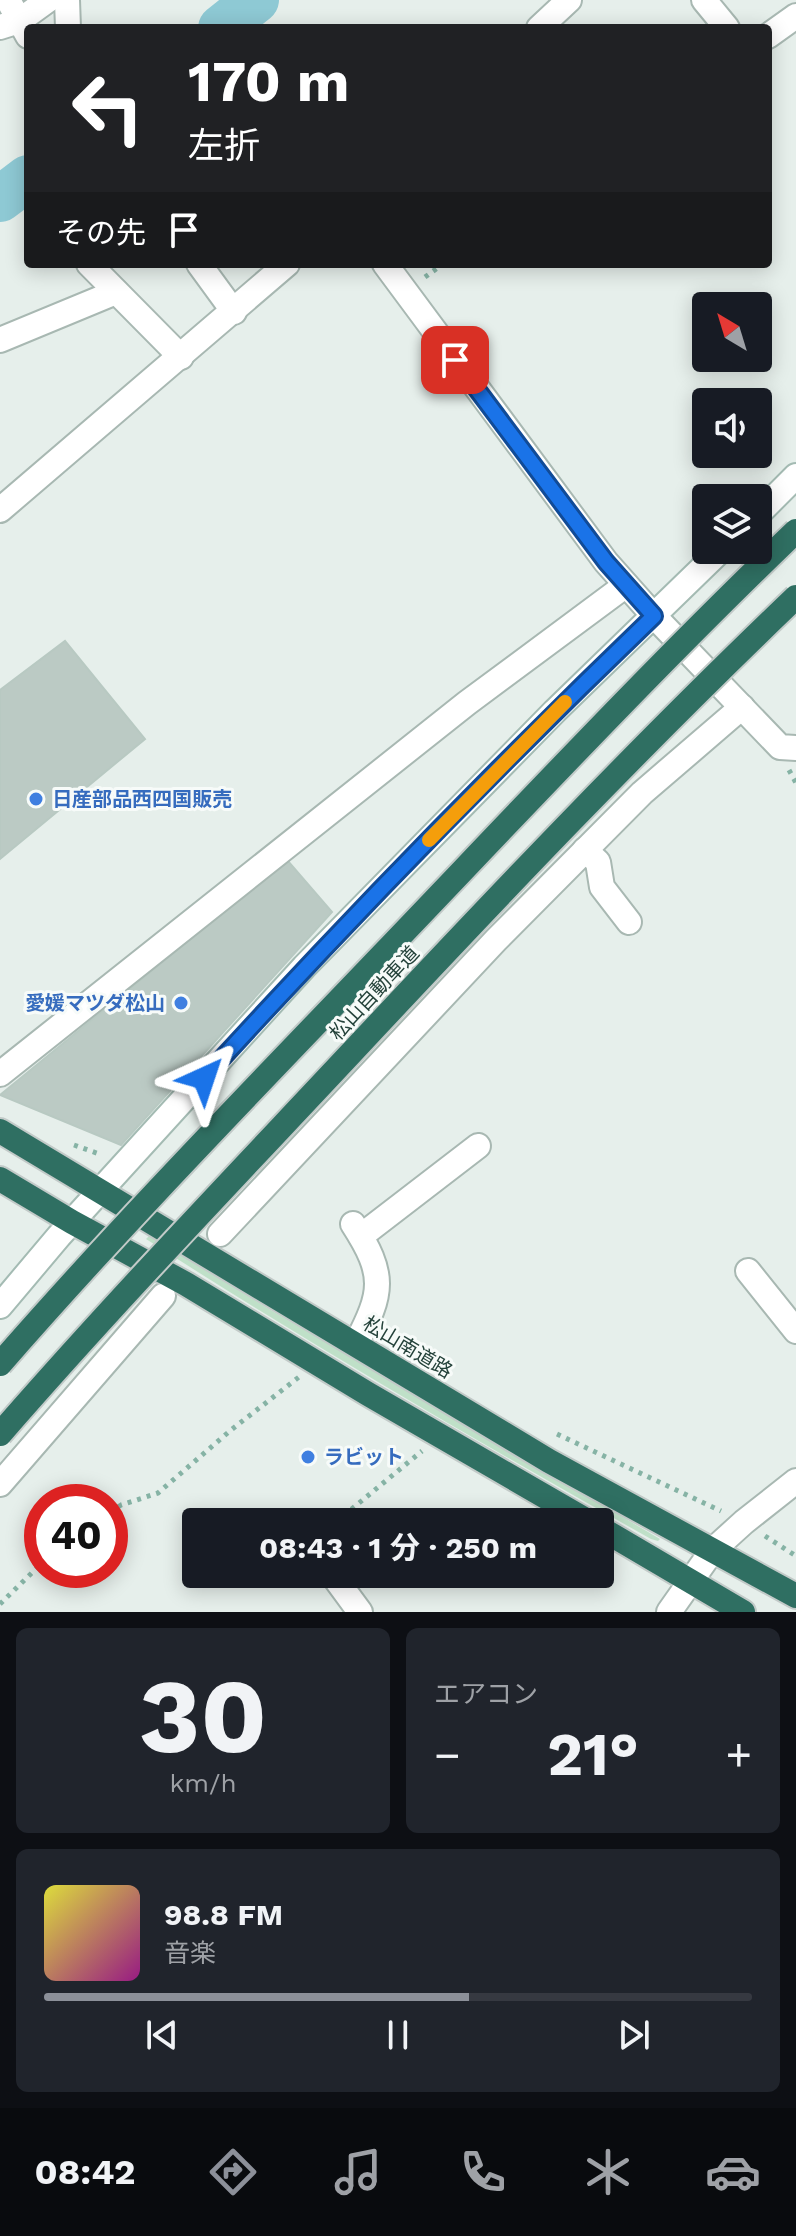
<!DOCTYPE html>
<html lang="ja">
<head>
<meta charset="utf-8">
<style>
  body { margin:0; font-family:"Work Sans","Noto Sans JP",sans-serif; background:#20242c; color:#f1f3f6; height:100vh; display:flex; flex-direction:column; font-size:30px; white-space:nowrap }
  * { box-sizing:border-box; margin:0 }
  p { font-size:26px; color:#9ea1a6 }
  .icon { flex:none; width:44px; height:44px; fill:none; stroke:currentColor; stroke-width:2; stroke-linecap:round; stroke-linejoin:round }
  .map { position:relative; height:1612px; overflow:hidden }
  .side { display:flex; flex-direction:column; gap:16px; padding:16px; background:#0d0f14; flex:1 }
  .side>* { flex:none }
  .guide { position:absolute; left:24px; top:24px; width:748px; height:244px; border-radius:8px; box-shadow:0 4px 20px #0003; background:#202124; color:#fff; overflow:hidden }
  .needle { width:52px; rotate:322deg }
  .fabs { position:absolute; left:692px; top:292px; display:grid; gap:16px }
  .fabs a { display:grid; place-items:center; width:80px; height:80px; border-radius:8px; background:#171b24; box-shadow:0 4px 20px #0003; font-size:40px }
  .speed { position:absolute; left:24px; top:1484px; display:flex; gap:16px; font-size:40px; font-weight:700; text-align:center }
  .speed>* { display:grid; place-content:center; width:104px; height:104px; border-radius:50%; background:#171b24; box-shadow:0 4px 20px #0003; line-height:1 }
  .speed .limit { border:12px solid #d22; background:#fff; color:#111 }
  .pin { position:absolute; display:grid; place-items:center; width:68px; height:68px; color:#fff; margin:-34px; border-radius:16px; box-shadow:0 4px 12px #0006 }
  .me { position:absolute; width:88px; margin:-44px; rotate:42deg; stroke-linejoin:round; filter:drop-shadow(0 0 6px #0008) }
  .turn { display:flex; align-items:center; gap:28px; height:168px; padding:0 32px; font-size:36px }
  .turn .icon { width:104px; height:104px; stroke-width:2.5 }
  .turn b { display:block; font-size:56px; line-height:68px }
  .then { display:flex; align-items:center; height:76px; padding:0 32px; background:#0003; gap:16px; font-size:30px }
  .big { font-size:60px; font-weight:700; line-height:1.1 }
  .side .widget { flex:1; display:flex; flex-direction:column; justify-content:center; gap:12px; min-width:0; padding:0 28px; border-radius:12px; background:#20242c }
  .side .dial { align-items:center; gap:0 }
  .dial b { font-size:104px; line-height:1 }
  .song { display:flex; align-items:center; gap:24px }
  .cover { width:96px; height:96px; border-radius:12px; background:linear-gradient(135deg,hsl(60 70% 55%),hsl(310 70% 35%)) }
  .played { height:8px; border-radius:4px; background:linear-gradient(90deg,#8c9099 60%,#363941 60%) }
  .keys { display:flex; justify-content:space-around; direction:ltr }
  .heat { display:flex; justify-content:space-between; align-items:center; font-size:44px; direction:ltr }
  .side .tiles { flex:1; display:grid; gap:16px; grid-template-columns:1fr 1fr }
  .widget:last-child { grid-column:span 2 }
  .trip { position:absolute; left:182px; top:1508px; width:432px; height:80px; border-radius:8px; background:#171b24; box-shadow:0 4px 20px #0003; font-weight:700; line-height:80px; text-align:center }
  .menu { display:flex; height:128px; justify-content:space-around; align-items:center; background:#090b0e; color:#9ea1a6 }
  .menu .icon { width:56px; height:56px }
  .menu .on { color:#8c9099 }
  .menu b { font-size:36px; color:#f1f3f6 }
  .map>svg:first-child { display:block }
  .green { fill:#bfe0c8 }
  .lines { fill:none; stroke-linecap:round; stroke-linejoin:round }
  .river { stroke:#8ec9d4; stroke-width:46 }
  .building { fill:#bbcac4; stroke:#b8c9c2; stroke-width:2 }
  .street-casing { stroke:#a8b8b2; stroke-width:28 }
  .secondary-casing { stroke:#a4bbb3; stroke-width:28 }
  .highway-casing { stroke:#c2cac8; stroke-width:28 }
  .path { stroke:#86b3a5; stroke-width:5; stroke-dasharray:4 6; stroke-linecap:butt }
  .street { stroke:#fff; stroke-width:24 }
  .secondary { stroke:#fff; stroke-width:24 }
  .highway { stroke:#2f6f62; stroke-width:24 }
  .highway-bridge-casing { stroke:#c2cac8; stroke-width:28; stroke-linecap:butt }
  .highway-bridge { stroke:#2f6f62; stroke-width:24 }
  .route-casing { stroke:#114b97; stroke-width:20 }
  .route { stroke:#1a73e8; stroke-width:14 }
  .slow { stroke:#f59e0b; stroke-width:14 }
  .shop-dot { fill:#3f7fe0; stroke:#f7fbf9; stroke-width:3 }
  .labels { text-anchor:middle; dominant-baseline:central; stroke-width:6; stroke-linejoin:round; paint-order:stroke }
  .shop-label { font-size:20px; font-weight:bold; fill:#366cbe; stroke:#f7fbf9; text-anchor:start }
  .street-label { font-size:20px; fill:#24423a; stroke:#f7fbf9 }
</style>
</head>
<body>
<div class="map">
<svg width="796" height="1612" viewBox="0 0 796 1612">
  <rect width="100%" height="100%" fill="#e6efeb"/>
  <path class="green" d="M 149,1236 L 274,1312 L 660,1539 L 658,1541 L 651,1539 C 480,1443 311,1345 146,1239 Z"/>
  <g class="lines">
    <g class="river">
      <path d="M 221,28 L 256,0"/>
      <path d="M 0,199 L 28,178"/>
    </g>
  </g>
  <g class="building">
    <path d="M 65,641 L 145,739 L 0,859 L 0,690 Z"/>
    <path d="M 287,860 L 332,912 L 121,1145 L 0,1095 Z"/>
  </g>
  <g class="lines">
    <g class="street-casing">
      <g id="street">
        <path d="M 8,0 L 28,36"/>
        <path d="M 67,0 L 68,28"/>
        <path d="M 704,0 L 727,28"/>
        <path d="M 0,27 L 19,21 L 48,0"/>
        <path d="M 539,28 L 569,0"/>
        <path d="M 768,36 L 796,16"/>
        <path d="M 89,264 L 181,357"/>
        <path d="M 199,264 L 234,312"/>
        <path d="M 385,264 L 606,562 L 654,616 L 780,747 L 796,748"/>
        <path d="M 0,340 L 116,292"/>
        <path d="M 0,510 L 287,264"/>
        <path d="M 585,850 L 598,862 L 602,887 L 629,922"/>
        <path d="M 0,1074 L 467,703 L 626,585"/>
        <path d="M 353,1224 C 386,1275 383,1292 356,1344"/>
        <path d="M 220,1234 L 496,940 L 642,793 L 742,707"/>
        <path d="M 361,1236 L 478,1146"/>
        <path d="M 748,1271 L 796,1331"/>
        <path d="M 0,1484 L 163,1296"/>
        <path d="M 332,1574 L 360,1612"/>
        <path d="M 669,1612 L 712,1551 L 744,1522 L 796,1481"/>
      </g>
    </g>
    <g class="secondary-casing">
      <g id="secondary">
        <path d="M 758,514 L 796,476"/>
        <path d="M 0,1306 L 59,1236 L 304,967 L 555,711 L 721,550"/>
      </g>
    </g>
    <g class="highway-casing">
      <g id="highway">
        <path d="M 0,1131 L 549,1461 L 796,1596"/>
        <path d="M 0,1179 L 72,1222 L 186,1284 L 368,1394 L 589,1522"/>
        <path d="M 600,1528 L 743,1612"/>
      </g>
    </g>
    <g class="path">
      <path d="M 425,277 L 443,264"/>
      <path d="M 789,770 L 796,783"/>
      <path d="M 74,1145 L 102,1155"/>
      <path d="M 557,1434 L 721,1511"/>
      <path d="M 110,1512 L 121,1505 L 158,1493 L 231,1430 L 299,1377"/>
      <path d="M 336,1522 L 422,1451"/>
      <path d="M 765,1536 L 796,1556"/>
      <path d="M 0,1604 L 42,1563"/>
    </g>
    <use href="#street" class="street"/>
    <use href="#secondary" class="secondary"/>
    <use href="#highway" class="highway"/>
    <g class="highway-bridge-casing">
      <g id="highway-bridge">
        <path d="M 0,1364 C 123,1223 254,1089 383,954 C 519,812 654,667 796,531"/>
        <path d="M 0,1434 C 114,1303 234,1178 353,1051 C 497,897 643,743 796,597"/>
      </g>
    </g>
    <use href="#highway-bridge" class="highway-bridge"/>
  </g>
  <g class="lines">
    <g class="route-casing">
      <path id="route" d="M 204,1078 C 349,919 499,765 654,616 L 606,562 L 455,360"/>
    </g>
    <use href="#route" class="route"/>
    <path class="slow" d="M 429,840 L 565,702"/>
  </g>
  <g class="shop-dot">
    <circle cx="36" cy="799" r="8"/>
    <circle cx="181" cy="1003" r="8"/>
    <circle cx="308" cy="1457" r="8"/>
  </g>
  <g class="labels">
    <g class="shop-label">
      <text x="52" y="799">日産部品西四国販売</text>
      <text x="165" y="1003" text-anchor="end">愛媛マツダ松山</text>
      <text x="324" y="1457">ラビット</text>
    </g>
    <g class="street-label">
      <text transform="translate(374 993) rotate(-47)">松山自動車道</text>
      <text transform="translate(408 1347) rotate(31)">松山南道路</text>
    </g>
  </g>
</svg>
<div class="fabs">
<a><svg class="needle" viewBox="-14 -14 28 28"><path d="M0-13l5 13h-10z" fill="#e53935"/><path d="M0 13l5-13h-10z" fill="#9ea1a6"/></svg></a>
<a><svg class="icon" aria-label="sound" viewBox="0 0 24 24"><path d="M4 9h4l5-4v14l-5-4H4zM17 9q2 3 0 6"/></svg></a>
<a><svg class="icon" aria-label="layers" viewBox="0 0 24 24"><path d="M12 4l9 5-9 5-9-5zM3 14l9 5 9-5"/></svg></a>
</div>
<div class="speed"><div class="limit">40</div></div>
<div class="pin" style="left:455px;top:360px;background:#d93025"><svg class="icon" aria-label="arrive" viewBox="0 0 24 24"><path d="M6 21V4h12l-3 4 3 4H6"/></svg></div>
<svg class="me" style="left:204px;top:1078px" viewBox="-20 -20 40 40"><path d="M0-17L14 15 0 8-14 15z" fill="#1a73e8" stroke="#fff" stroke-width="4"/></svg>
<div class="trip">08:43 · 1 分 · 250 m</div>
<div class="guide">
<div class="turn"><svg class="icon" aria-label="left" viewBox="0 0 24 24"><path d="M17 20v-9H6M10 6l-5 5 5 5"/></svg><div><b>170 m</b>左折</div></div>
<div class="then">その先<svg class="icon" aria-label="arrive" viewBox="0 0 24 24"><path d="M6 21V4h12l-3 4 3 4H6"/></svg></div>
</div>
</div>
<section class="side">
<div class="tiles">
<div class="widget dial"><b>30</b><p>km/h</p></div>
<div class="widget"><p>エアコン</p>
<div class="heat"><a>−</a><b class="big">21°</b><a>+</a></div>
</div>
<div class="widget">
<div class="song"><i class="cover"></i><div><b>98.8 FM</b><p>音楽</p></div></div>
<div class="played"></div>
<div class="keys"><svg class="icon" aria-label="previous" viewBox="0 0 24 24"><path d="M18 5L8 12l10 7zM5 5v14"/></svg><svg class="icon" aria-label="pause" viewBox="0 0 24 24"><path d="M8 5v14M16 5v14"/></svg><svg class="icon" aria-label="next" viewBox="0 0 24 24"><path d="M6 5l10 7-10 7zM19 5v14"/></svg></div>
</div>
</div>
</section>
<nav class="menu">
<b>08:42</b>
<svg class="icon on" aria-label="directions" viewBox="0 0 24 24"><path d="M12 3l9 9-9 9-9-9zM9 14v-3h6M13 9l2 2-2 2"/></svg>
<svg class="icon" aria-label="music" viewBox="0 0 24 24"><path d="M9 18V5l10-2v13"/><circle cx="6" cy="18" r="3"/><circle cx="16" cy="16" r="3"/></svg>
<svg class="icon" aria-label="phone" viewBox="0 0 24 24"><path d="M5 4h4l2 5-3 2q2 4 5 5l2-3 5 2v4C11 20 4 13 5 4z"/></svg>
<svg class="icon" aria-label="climate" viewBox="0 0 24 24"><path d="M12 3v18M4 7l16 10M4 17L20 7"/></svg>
<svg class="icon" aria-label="car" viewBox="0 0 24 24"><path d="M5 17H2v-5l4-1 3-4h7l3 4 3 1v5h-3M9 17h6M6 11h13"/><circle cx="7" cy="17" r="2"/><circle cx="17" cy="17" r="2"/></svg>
</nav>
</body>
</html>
